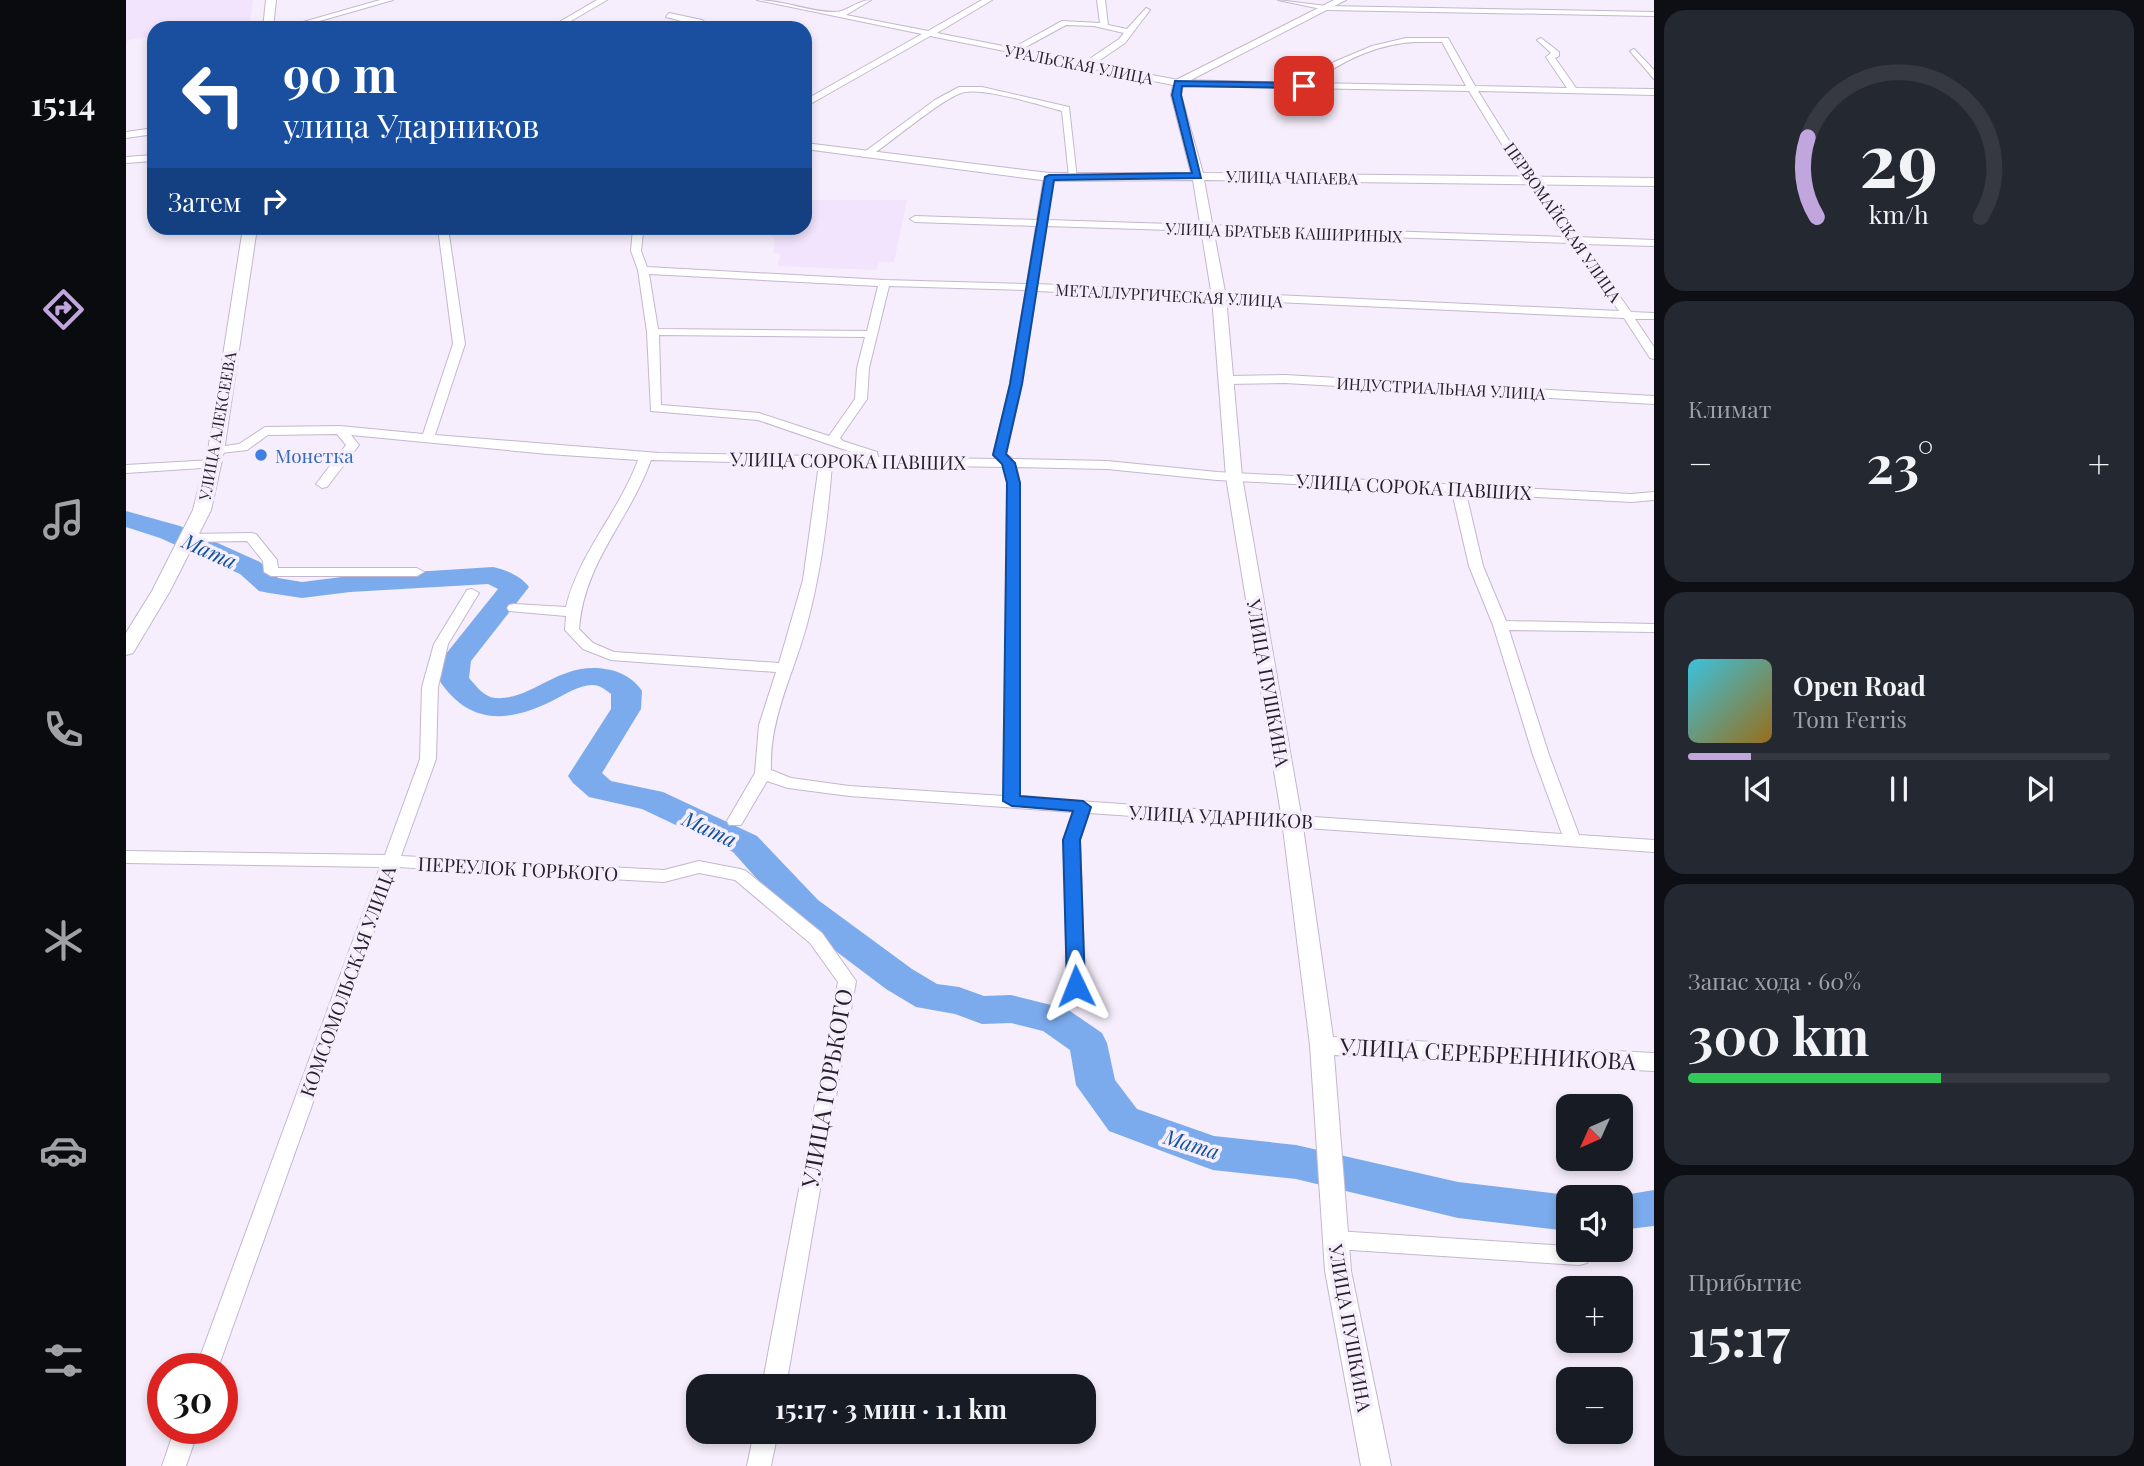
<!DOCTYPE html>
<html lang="ru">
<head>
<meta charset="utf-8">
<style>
  body { margin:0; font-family:"Playfair Display",serif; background:#242831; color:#f1f3f6; height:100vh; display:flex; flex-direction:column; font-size:26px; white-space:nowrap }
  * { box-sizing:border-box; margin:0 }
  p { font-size:23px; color:#9ea1a6 }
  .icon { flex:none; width:38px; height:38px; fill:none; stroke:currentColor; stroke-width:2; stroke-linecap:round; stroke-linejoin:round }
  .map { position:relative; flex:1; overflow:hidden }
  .drawer { display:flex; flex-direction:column; gap:10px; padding:10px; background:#0d0f14; width:490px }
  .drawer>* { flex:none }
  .hud { position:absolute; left:21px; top:21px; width:665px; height:214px; border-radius:21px; box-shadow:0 4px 10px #0003; background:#1a4fa0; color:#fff; overflow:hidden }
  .needle { width:46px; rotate:225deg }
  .tools { position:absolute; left:1430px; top:1094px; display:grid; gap:14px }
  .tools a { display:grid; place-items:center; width:77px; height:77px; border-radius:14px; background:#171b24; box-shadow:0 4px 10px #0003; font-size:35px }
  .speed { position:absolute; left:21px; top:1353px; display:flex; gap:14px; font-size:35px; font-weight:700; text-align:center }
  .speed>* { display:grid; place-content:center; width:91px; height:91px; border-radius:50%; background:#171b24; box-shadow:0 4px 10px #0003; line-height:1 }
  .speed .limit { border:10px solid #d22; background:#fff; color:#111 }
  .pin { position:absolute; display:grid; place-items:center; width:60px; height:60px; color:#fff; margin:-30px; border-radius:14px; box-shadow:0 4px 10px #0006 }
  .me { position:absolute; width:77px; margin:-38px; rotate:358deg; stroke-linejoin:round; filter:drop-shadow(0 0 5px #0008) }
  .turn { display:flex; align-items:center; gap:24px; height:147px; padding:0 21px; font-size:32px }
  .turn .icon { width:91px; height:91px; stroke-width:2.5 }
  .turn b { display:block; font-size:49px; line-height:60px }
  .then { display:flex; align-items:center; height:66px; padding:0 21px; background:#0003; gap:14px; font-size:26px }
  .big { font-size:52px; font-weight:700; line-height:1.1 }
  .drawer .widget { flex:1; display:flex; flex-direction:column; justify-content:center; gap:10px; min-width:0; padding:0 24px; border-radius:21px; background:#242831 }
  .drawer .dial { align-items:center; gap:0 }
  .dial svg { height:182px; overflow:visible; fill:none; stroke:#363941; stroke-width:7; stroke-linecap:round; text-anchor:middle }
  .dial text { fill:#f1f3f6; stroke:none }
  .song { display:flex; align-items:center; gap:21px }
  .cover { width:84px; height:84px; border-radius:10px; background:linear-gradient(135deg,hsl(190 70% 55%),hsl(40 70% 35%)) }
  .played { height:7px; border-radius:4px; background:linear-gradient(90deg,#c0a6dd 15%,#363941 15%) }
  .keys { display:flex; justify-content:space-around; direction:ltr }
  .heat { display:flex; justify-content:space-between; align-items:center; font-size:38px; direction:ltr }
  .charge { height:10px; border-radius:5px; background:linear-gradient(90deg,#34c759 60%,#363941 0) }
  .trip { position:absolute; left:560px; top:1374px; width:410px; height:70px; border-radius:21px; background:#171b24; box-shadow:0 4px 10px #0003; font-weight:700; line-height:70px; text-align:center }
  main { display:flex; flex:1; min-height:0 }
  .tab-bar { display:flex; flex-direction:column; width:126px; justify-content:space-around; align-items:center; background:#090b0e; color:#9ea1a6 }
  .tab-bar .icon { width:49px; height:49px }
  .tab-bar .current { color:#c0a6dd }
  .tab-bar b { font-size:32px; color:#f1f3f6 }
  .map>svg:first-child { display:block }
  .built { fill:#f1e4fc }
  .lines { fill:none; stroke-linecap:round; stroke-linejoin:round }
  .river { fill:#7babec; fill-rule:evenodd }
  .minor-casing { stroke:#c4b7ce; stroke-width:2 }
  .tertiary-casing { stroke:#c4b7ce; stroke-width:2 }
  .secondary-casing { stroke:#c4b7ce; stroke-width:2 }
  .minor { fill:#fff; fill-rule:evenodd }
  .tertiary { fill:#fff; fill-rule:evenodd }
  .secondary { fill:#fff; fill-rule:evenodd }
  .route { fill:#1a73e8; stroke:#114b97; stroke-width:2 }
  .shop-dot { fill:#3f7fe0; stroke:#f6eefc; stroke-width:2.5 }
  .labels { text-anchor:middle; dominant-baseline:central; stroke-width:7; stroke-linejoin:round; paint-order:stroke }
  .far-street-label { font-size:16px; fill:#26212a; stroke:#f6eefc }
  .shop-label { font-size:19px; fill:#366cbe; stroke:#f6eefc; text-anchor:start }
  .street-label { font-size:19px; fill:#26212a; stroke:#f6eefc }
  .water-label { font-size:21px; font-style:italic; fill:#0f519d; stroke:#f6eefc }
  .near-street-label { font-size:23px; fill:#26212a; stroke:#f6eefc }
</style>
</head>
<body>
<main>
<nav class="tab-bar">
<b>15:14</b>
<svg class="icon current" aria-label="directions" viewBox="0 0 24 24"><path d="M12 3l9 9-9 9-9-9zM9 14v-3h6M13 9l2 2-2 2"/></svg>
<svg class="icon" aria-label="music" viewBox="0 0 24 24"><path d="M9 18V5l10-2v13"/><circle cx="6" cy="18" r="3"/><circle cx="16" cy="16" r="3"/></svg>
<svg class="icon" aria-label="phone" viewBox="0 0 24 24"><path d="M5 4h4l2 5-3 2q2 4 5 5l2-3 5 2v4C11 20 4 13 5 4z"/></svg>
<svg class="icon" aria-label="climate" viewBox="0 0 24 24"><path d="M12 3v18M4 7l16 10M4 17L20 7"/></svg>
<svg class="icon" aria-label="car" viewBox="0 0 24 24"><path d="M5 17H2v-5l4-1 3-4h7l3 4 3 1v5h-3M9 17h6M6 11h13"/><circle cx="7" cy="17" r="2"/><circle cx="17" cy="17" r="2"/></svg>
<svg class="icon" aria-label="filters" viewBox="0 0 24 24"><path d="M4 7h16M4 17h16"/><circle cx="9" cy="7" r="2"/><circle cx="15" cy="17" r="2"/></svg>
</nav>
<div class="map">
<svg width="1528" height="1466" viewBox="0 0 1528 1466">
  <rect width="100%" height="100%" fill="#f6eefc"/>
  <g class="built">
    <path d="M 0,0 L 127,0 L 123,28 L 28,28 L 28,36 L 2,40 L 0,47 Z"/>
    <path d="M 679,200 L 781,200 L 768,262 L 753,262 L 750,270 L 651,266 L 655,254 L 647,253 L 649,239 L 644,235 L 644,228 L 679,228 Z"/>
  </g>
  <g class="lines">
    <g class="river">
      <path d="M 0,511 L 54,526 L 134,562 L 152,578 L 176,582 L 224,576 L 367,567 C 380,570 395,576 403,587 L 345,661 L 343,678 C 350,686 358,697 369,698 C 408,701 434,658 485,670 C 497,673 509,680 516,691 L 515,709 L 476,773 L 485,781 L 537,792 L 631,836 L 692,900 L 786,969 L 811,984 L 833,987 L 858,996 L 885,995 L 941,1009 L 976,1033 L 981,1043 L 989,1080 L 1011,1109 L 1088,1136 L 1170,1145 L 1332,1182 L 1442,1195 L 1447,1197 L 1442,1197 L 1442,1231 L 1332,1218 L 1170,1179 L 1087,1170 L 1073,1165 L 983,1131 L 950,1085 L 944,1050 L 917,1031 L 885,1023 L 856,1024 L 829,1014 L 790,1007 L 760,989 L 666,918 L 607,852 L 516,809 L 463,797 L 447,783 L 442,776 L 485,709 L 485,694 C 480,690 474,685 466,685 C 453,685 438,695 426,701 C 381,723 343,725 313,680 L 315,660 L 372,589 L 362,584 L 224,592 L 176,598 L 143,593 L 133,591 L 114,574 L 34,538 L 0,527 Z"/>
      <path d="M 1528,1190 L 1528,1226 L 1494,1230 L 1494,1197 L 1486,1197 Z"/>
    </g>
    <g class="minor-casing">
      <g id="minor">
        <path d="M 254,0 L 267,0 L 169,28 L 156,28 Z"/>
        <path d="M 471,0 L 481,0 L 433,28 L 423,28 Z"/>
        <path d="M 631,0 C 658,0 683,12 709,12 C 721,12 731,0 745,0 L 720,15 L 802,31 L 856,0 L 866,0 L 811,33 L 887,48 L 936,21 L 974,23 L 971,0 L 979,0 L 982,25 L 1001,29 L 1020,8 L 1024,10 L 999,43 L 968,64 L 1052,80 L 1177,83 L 1208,62 L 1246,46 L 1280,38 L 1322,38 L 1349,86 L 1441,88 L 1420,57 L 1425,53 L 1411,40 L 1415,38 L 1433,52 L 1433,56 L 1429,58 L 1450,88 L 1528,89 L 1528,95 L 1352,91 L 1397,163 L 1451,237 L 1528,240 L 1528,246 L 1456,244 L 1505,312 L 1528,313 L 1528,319 L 1509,319 L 1528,347 L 1528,359 L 1524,358 L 1498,318 L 910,291 L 896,384 L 880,454 L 887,459 L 981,461 L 1091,472 L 1505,494 L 1528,492 L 1528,500 L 1505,502 L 1340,493 L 1357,566 L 1380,621 L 1528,624 L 1528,632 L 1383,630 L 1423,755 L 1453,835 L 1528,840 L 1528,852 L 963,813 L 954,840 L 959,986 L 957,991 L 950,993 L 943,991 L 941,986 L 938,840 L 947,812 L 723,796 L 662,788 L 641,781 L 615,825 L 603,825 L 601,821 L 629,773 L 633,725 L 650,672 L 485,660 L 457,649 L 439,630 L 440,616 L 383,611 L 381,608 L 383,605 L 388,604 L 440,607 C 453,553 493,512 512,460 L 422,454 L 225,435 L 233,445 L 201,487 L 196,488 L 190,484 L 220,445 L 211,434 L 142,435 L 121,450 L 86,454 L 86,448 L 113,444 L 139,427 L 214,426 L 297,434 L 327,344 L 312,228 L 322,228 L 339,344 L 309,435 L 533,453 L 740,457 L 632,420 L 525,411 L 521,332 L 512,270 L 505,251 L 507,228 L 547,228 L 542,231 L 517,232 L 515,251 L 521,267 L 758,280 L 901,284 L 910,226 L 789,222 L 784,219 L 789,216 L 911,220 L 918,177 L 923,174 L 928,177 L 921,220 L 1440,237 L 1388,164 L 1343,91 L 1052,86 L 804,36 L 679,107 L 679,100 L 796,34 ZM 940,25 L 968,26 L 998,33 L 993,39 L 959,62 L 896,49 ZM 1291,42 L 1316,42 L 1340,86 L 1187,83 C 1216,60 1254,43 1291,42 ZM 920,226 L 1445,243 L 1493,311 L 911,284 ZM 523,274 L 752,286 L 741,331 L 532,329 ZM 763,286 L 900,290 L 884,384 L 867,455 L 870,459 L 752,457 L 751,452 L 717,441 L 714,438 L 741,399 L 743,368 ZM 533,335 L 739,337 L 731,368 L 729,399 L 703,436 L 633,413 L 535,405 ZM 525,460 L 693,464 L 677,580 L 653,663 L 488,652 L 467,643 L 453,629 C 458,562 503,521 525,460 ZM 706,464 L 877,467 L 882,483 L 878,796 L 723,786 L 665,778 L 645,770 C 643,718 668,673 681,624 C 695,572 702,518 706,464 ZM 890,467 L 981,469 L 1091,480 L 1326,492 L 1343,566 L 1367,625 L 1407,755 L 1436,834 L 894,797 L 894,483 Z"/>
        <path d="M 1152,0 L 1200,6 L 1528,12 L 1528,16 L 1200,10 Z"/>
        <path d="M 543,13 L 576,20 L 587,28 C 572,28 555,20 540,17 Z"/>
        <path d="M 1508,49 L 1528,70 L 1528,79 L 1504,51 Z"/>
        <path d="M 833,87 L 856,87 L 943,107 L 951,179 L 943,177 L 936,111 C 913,105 860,88 839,92 C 820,95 763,144 743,157 L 737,157 L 737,153 L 809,100 Z"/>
        <path d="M 28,128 L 28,134 L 0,138 L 0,132 Z"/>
        <path d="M 28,155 L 28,161 L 0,163 L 0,157 Z"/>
        <path d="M 1159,375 L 1528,396 L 1528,404 L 1159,383 L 1102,384 L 1096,380 L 1102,376 Z"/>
        <path d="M 86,460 L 91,461 L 91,467 L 0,473 L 0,465 Z"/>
        <path d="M 125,533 L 130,534 L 151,560 L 152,568 L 291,568 L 298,572 L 291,576 L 145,576 L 138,572 L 137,561 L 121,541 L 62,542 L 55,538 L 62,534 Z"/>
        <path d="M 346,589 L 353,593 L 322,644 L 312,687 L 310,759 L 275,856 L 538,870 L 573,861 L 614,869 L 620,871 L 696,933 L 730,981 L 660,1386 L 636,1386 L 712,982 L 684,943 L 609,880 L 573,873 L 538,882 L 271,867 L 92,1368 L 70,1368 L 254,867 L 0,863 L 0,851 L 259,855 L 294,759 L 296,687 L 308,644 L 341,590 Z"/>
        <path d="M 1210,1231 L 1442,1246 L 1442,1250 L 1461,1250 L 1464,1256 L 1461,1263 L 1453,1265 L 1210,1249 L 1202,1246 L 1199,1240 L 1202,1234 Z"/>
        <path d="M 49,1428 L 73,1428 L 60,1466 L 36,1466 Z"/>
        <path d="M 628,1432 L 652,1432 L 645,1466 L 621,1466 Z"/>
      </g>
    </g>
    <g class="tertiary-casing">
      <path id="tertiary" d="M 1208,0 L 1220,0 L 1057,84 L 1055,95 L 1077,173 L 1528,178 L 1528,186 L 1078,180 L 1100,297 L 1116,477 L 1176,820 L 1207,1037 L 1528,1053 L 1528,1071 L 1208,1055 L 1225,1271 L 1265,1466 L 1235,1466 L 1199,1271 L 1184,1045 L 1156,820 L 1100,477 L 1086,297 L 1067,180 L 923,181 L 679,149 L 679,143 L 923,173 L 1065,173 L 1045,95 L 1048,81 Z"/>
    </g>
    <g class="secondary-casing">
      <g id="secondary">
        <path d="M 140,0 L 150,0 L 147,28 L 137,28 Z"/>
        <path d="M 117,228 L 131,228 L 98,451 L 85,510 L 44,591 L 7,653 L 0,655 L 0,633 L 26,591 L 67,510 L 82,451 Z"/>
      </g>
    </g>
    <use href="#minor" class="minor"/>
    <use href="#tertiary" class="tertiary"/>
    <use href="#secondary" class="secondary"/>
  </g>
  <path class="route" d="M 1049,81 L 1178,83 L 1183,86 L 1178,88 L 1056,86 L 1055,95 L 1075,178 L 928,180 L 896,384 L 880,454 L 889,463 L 894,483 L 894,796 L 957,801 L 965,807 L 954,840 L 959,986 L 957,991 L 943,991 L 941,986 L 937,840 L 947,811 L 886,806 L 877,801 L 881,483 L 876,464 L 867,455 L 884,384 L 919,177 L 923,175 L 1066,173 L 1046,95 Z"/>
  <circle class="shop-dot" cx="135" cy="455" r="7"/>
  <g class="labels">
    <g class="far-street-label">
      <text transform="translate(953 64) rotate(11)">УРАЛЬСКАЯ УЛИЦА</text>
      <text transform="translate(1166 177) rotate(1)">УЛИЦА ЧАПАЕВА</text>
      <text transform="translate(1437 222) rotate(55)">ПЕРВОМАЙСКАЯ УЛИЦА</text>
      <text transform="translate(1158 232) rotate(2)">УЛИЦА БРАТЬЕВ КАШИРИНЫХ</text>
      <text transform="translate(1043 295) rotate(3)">МЕТАЛЛУРГИЧЕСКАЯ УЛИЦА</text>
      <text transform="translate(1315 388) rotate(3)">ИНДУСТРИАЛЬНАЯ УЛИЦА</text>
      <text transform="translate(91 426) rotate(-80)">УЛИЦА АЛЕКСЕЕВА</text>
    </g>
    <g class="shop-label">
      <text x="149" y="455">Монетка</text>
    </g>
    <g class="street-label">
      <text transform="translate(722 460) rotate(1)">УЛИЦА СОРОКА ПАВШИХ</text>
      <text transform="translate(1288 486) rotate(3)">УЛИЦА СОРОКА ПАВШИХ</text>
      <text transform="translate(1143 683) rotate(80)">УЛИЦА ПУШКИНА</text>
      <text transform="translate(1095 816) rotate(3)">УЛИЦА УДАРНИКОВ</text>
      <text transform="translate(392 868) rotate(3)">ПЕРЕУЛОК ГОРЬКОГО</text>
      <text transform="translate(221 981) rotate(-70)">КОМСОМОЛЬСКАЯ УЛИЦА</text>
      <text transform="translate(1225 1328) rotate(80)">УЛИЦА ПУШКИНА</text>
    </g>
    <g class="water-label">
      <text transform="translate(84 550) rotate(24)">Мата</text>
      <text transform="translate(584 828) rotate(25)">Мата</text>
      <text transform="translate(1066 1143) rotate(17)">Мата</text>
    </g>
    <g class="near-street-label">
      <text transform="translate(1362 1053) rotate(3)">УЛИЦА СЕРЕБРЕННИКОВА</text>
      <text transform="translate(700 1088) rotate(-80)">УЛИЦА ГОРЬКОГО</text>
    </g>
  </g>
</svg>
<div class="tools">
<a><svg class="needle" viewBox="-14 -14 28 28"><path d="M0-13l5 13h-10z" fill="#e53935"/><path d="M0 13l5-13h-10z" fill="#9ea1a6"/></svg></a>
<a><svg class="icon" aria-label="sound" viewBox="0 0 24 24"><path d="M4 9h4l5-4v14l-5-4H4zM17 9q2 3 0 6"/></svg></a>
<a>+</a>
<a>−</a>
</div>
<div class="speed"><div class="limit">30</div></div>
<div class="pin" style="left:1178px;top:86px;background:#d93025"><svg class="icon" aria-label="arrive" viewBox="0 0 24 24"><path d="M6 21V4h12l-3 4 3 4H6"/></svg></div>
<svg class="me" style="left:950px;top:986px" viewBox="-20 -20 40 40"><path d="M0-17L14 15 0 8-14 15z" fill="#1a73e8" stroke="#fff" stroke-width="4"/></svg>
<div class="trip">15:17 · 3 мин · 1.1 km</div>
<div class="hud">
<div class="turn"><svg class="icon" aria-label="left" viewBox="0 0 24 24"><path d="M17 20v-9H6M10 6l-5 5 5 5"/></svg><div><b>90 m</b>улица Ударников</div></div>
<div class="then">Затем<svg class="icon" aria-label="right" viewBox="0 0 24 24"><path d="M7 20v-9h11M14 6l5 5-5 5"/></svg></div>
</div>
</div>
<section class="drawer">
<div class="widget dial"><svg viewBox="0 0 100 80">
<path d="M14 69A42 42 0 1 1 86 69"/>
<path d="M14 69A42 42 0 0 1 10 34" stroke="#c0a6dd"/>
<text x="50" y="56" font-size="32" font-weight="700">29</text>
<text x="50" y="72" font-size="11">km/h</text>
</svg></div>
<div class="widget"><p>Климат</p>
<div class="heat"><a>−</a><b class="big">23°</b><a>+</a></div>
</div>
<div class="widget">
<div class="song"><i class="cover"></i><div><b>Open Road</b><p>Tom Ferris</p></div></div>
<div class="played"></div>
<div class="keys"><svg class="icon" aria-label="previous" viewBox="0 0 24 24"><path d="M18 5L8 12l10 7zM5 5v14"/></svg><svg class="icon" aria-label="pause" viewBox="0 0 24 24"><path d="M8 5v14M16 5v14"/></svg><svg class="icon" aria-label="next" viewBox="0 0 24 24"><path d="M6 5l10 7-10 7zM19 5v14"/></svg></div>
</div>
<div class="widget"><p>Запас хода · 60%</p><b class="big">300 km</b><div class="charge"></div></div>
<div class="widget"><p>Прибытие</p><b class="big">15:17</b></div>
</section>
</main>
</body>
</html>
